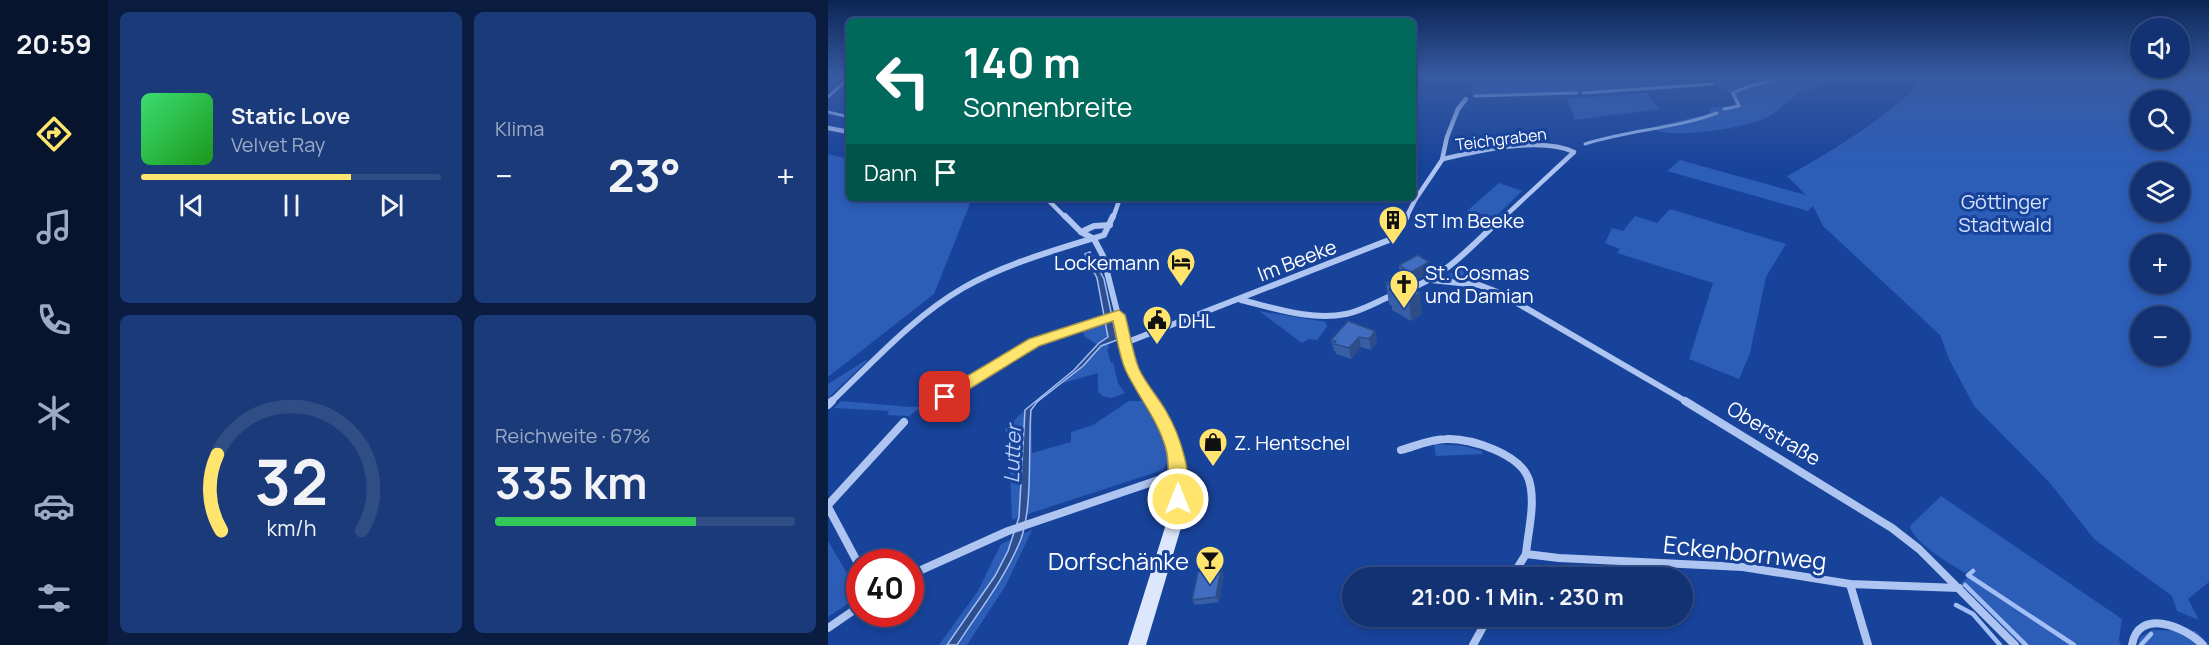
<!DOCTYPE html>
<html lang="de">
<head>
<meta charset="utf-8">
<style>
  body { margin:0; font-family:Manrope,sans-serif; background:#1b3a79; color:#f1f3f6; height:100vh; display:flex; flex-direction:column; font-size:22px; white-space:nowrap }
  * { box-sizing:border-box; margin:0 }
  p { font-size:20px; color:#9caac5 }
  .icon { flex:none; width:33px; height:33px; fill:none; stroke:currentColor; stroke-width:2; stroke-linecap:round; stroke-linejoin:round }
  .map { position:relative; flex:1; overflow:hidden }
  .sheet { display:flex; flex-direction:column; gap:12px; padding:12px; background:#0a1c40; width:720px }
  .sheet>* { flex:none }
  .top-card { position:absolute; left:18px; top:18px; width:570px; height:183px; border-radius:9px; box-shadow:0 3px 9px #0003,0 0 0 2px #314d86; background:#00695c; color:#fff; overflow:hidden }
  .controls { position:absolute; left:1302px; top:18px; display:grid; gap:12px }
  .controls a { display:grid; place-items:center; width:60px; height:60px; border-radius:50%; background:#123274; box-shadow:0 3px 9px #0003,0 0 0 2px #314d86; font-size:30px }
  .speed { position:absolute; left:18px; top:549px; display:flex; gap:12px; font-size:30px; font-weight:700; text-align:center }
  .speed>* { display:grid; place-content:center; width:78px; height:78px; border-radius:50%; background:#123274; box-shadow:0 3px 9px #0003,0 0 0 2px #314d86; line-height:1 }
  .speed .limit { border:9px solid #d22; background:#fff; color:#111 }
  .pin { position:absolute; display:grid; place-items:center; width:51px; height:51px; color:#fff; margin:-26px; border-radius:12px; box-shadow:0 3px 9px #0006 }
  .me { position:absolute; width:66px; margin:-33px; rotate:0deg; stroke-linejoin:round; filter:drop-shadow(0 0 4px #0008) }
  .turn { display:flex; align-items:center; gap:21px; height:126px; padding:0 18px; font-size:27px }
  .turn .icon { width:78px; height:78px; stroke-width:2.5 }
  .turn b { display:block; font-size:42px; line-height:51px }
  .then { display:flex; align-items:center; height:57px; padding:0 18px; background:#0003; gap:12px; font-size:22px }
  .big { font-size:45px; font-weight:700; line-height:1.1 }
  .sheet .widget { flex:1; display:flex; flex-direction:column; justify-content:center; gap:9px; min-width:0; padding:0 21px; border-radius:9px; background:#1b3a79 }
  .sheet .dial { align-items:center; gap:0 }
  .dial svg { height:156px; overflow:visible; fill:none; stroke:#314d86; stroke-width:7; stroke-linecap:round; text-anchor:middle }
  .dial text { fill:#f1f3f6; stroke:none }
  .song { display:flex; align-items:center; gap:18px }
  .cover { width:72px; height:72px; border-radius:9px; background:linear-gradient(135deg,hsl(140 70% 55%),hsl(120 70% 35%)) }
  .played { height:6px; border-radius:3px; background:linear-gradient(90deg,#ffe46e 70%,#314d86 70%) }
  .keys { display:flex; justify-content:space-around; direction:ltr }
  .heat { display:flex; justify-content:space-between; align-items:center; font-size:33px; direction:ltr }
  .charge { height:9px; border-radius:4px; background:linear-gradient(90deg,#34c759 67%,#314d86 0) }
  .sheet .tiles { flex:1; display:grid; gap:12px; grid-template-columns:repeat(2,1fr) }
  .trip { position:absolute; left:514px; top:567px; width:351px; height:60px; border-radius:30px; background:#123274; box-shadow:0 3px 9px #0003,0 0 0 2px #314d86; font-weight:700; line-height:60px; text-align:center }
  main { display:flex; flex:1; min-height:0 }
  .dock { display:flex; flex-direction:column; width:108px; justify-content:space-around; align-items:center; background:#07142e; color:#9caac5 }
  .dock .icon { width:42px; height:42px }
  .dock .selected { color:#ffe46e }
  .dock b { font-size:27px; color:#f1f3f6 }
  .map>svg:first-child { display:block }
  .green { fill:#2c5db7; fill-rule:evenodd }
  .water { fill:#2f4e8e; stroke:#a1bff4; stroke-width:1.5 }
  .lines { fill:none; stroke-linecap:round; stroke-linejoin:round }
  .stream-far1 { stroke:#a1bff4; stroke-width:3 }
  .stream { stroke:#a1bff4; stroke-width:4.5 }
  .street-far2 { stroke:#aec5f1; stroke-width:4.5 }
  .street-far1 { stroke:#aec5f1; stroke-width:6 }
  .street { stroke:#aec5f1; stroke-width:8 }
  .secondary { fill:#dce7fc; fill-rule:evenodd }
  .wall { fill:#385ea6 }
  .shaded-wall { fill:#2e4c87 }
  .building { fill:#416dc1; stroke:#2e4c87; stroke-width:1.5 }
  .route { fill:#ffe46e; stroke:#a69448; stroke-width:1.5 }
  .labels { text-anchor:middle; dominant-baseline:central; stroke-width:6; stroke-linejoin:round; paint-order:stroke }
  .far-street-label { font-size:16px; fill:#fff; stroke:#18439a }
  .park-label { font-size:20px; fill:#d5e3fc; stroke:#18439a }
  .poi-label { font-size:20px; fill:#fff; stroke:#18439a; text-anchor:start }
  .street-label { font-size:20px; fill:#fff; stroke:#18439a }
  .water-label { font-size:21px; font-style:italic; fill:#bad0f8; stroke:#18439a }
  .near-street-label { font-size:24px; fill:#fff; stroke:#18439a }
  .near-poi-label { font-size:24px; fill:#fff; stroke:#18439a; text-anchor:end }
</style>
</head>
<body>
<main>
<nav class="dock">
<b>20:59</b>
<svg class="icon selected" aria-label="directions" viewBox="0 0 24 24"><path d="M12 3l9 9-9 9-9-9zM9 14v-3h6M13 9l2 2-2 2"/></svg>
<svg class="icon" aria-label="music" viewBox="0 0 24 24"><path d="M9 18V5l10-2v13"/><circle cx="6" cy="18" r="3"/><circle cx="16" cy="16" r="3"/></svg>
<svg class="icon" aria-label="phone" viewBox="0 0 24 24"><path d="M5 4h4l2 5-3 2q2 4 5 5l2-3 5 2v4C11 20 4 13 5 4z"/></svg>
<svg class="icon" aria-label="climate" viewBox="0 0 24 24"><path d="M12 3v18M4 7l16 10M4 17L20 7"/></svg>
<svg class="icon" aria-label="car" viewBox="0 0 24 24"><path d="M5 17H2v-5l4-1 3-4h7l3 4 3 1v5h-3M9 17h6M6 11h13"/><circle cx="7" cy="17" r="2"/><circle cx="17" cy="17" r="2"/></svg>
<svg class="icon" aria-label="filters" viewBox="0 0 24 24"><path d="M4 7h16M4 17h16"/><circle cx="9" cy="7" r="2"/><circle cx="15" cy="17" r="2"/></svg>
</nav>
<section class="sheet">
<div class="tiles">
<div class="widget">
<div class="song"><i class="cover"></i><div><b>Static Love</b><p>Velvet Ray</p></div></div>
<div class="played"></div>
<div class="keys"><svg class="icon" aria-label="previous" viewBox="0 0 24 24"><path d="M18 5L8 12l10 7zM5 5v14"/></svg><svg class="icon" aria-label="pause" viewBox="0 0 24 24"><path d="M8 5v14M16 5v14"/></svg><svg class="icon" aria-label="next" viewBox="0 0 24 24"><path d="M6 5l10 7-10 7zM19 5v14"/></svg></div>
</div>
<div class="widget"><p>Klima</p>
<div class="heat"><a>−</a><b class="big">23°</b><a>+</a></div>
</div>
<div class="widget dial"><svg viewBox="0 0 100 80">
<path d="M14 69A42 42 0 1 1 86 69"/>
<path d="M14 69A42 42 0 0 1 12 30" stroke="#ffe46e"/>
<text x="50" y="56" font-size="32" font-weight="700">32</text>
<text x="50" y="72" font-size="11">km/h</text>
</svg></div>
<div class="widget"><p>Reichweite · 67%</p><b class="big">335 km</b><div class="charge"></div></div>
</div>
</section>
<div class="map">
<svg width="1381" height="645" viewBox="0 0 1381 645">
  <rect width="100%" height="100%" fill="#18439a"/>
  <g class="green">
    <path d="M 640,77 L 836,77 L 844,87 L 706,95 L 645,95 Z"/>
    <path d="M 879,77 L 1017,77 C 1002,82 984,86 970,94 C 958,101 948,114 936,119 C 917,127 837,142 824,127 L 881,114 L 882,108 L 908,106 L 902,93 L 887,86 Z"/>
    <path d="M 1089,77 L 1381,77 L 1381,582 L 1360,599 L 1371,620 L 1349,611 L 1344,596 L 1266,539 L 1222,483 L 1146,406 L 1121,359 L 1112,335 L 995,226 L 985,206 L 980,211 L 839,171 L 852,160 L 978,195 L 959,176 C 1006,150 1049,123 1089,87 ZM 1312,100 L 1352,100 L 1352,140 L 1312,140 ZM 1312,172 L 1352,172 L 1352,212 L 1312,212 ZM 1312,244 L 1352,244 L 1352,284 L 1312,284 ZM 1312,316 L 1352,316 L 1352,356 L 1312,356 Z"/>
    <path d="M 818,93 L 831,109 L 747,120 L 739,99 Z"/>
    <path d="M 0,154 L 21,159 L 21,198 L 136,198 L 143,201 L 106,294 L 0,377 Z"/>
    <path d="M 671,183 L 694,191 L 667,217 L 639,211 Z"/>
    <path d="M 842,209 L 958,244 L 938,277 L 922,353 L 911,379 L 861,359 L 885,283 L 789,253 L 792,249 L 777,243 L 784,228 L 795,231 L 807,216 L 829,223 Z"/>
    <path d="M 640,265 L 653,280 L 626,280 L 619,275 Z"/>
    <path d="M 431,311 L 498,322 L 499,327 L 489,340 L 481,339 L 474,343 Z"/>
    <path d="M 277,321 L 281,337 L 270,345 L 257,337 L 253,329 Z"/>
    <path d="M 280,343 L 281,348 L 279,349 L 283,363 L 285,362 L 290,383 L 297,393 L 284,398 L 274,396 L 270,391 L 270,373 L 232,384 L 255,366 L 273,346 Z"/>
    <path d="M 38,360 L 39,361 L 0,398 L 0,384 Z"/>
    <path d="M 13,401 L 82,407 L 95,406 L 81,416 L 59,415 L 61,411 L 6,408 Z"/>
    <path d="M 301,401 L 314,401 L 331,431 L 341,459 L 335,470 L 197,515 L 203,410 L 204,453 L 243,442 L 243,432 L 265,425 Z"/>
    <path d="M 197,410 L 191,517 L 184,520 L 181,442 L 177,429 Z"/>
    <path d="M 606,444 L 636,446 L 654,451 L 654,454 L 608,456 Z"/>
    <path d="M 1113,496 L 1294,619 L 1291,640 L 1293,645 L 1193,645 L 1133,583 L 1146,572 L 1143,569 L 1137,573 C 1123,564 1085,543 1082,526 Z"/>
    <path d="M 204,530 L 178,585 L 139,645 L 111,645 L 150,591 L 173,544 Z"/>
    <path d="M 0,541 L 27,587 C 27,603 11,609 0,617 Z"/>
    <path d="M 1324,630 L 1368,631 L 1381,645 L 1310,645 L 1312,637 Z"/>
  </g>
  <path class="water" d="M 262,252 L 276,279 L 289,340 L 273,346 L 255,366 L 209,402 L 203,410 C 200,448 205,505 193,539 C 178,577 151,611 129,645 L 119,645 L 167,576 L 180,551 L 191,517 L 197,410 L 246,370 L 271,343 L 280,337 L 269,278 L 257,254 Z"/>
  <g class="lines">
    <g class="stream-far1">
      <path d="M 755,93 L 884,84"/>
      <path d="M 647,96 L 749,93"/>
      <path d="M 0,97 L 21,78"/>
      <path d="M 896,109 L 911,106 L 905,93 L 921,86 L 962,77"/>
      <path d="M 0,112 L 21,117"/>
      <path d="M 757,144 C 800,130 846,129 889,113"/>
    </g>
    <g class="stream">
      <path d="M 1145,571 L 1140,575 L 1246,645"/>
      <path d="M 1137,585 L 1198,645"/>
      <path d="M 1128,605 L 1145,614 L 1172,645"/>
      <path d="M 1313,645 L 1323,634"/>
    </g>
    <g class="street-far2">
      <path d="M 0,128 L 21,132"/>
      <path d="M 615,159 C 649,151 714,136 746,152 L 675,218"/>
      <path d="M 218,198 L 238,218"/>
      <path d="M 285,218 L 292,198"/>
      <path d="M 578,218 L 587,200 L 614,160 L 619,137 L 630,109 L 638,99"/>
    </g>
    <g class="street-far1">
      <path d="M 237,216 L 253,232 L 266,239"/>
      <path d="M 253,232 L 266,226 L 282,225"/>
      <path d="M 266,239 L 275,256 L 297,343 L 561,240 L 572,230 L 579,216"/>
      <path d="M 603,280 L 651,285 L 672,293 L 859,402"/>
      <path d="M 578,290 C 618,277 645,244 676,216"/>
      <path d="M 413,300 C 447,308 483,321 518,314 C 534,311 550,301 565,295"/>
      <path d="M 3,402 C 44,363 85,317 135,288 C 179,263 228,250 276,235 L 285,216"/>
      <path d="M 107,402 L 206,342 L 291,315"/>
    </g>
    <g class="street">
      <path d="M 857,401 L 1064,528 L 1091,549 L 1187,645"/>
      <path d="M 0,405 L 4,401"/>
      <path d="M 99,407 L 109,401"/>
      <path d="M 573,450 C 588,446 603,439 618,439 C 643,438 693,454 701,480 C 708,503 700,531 698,554"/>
      <path d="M 0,505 L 76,422"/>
      <path d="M 0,507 L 32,567"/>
      <path d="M 82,575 L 180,531 L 348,474"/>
      <path d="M 683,578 L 698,554 L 731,558 L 915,567 L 1022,584 L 1131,588"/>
      <path d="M 1022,584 L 1040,645"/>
      <path d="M 0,628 L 32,606"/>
      <path d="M 645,645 L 661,616"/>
      <path d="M 1304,645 C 1310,607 1358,627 1375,645"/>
    </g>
    <path class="secondary" d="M 297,339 L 303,343 L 310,369 L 348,433 L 357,474 L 355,521 L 318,645 L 300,645 L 339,521 L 343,474 L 334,433 L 298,369 L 291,343 Z"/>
  </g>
  <g class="wall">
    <path d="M 601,262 L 602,273 L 583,283 L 576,278 L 576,283 L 594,314 L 583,321 L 564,310 L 564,306 L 561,304 L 558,283 L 574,277 L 572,276 L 571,265 Z"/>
    <path d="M 547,331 L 549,342 L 543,350 L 533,347 L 523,359 L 508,354 L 507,351 L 506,351 L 503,340 Z"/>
    <path d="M 396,575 L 391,602 L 367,605 L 364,600 Z"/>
  </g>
  <g class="shaded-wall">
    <path d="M 601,262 L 602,273 L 583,283 L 582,273 Z"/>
    <path d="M 592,293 L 594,314 L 583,321 L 581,300 Z"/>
    <path d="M 547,331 L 549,342 L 543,350 L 541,339 Z"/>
    <path d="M 531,337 L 533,347 L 523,359 L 521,348 Z"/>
    <path d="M 393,570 L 396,575 L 391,602 L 388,597 Z"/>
  </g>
  <g class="building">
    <path d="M 590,255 L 601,262 L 582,273 L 571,265 Z"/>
    <path d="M 575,277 L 575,283 L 592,293 L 581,300 L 561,290 L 564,287 L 558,283 Z"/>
    <path d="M 520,321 L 547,331 L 541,339 L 531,337 L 521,348 L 506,344 L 508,341 L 503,340 Z"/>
    <path d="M 393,570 L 388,597 L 364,600 L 370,572 Z"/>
  </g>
  <linearGradient id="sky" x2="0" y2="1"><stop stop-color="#0d2555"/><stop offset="0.46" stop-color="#375ba3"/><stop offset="1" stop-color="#375ba3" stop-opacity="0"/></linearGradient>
  <rect width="1381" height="167" fill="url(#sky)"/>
  <path class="route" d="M 291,310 L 297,315 C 302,332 304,352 311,369 C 318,384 330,397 338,411 C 351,433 368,480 356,504 L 350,506 L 344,504 C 337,491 343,466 338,449 C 330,420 311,398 298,371 C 291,356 289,337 285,321 L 211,346 L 122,401 L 111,401 L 109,397 L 111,393 L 201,339 Z"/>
  <defs>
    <g id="building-pin" transform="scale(1.5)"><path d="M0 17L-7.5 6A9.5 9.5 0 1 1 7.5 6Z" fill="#ffe46e" stroke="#18439a"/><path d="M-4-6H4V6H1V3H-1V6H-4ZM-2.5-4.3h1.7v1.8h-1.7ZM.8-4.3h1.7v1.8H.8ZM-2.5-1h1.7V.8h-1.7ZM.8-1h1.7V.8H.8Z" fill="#111"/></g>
    <g id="hotel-pin" transform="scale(1.5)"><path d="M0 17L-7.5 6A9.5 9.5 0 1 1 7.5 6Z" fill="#ffe46e" stroke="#18439a"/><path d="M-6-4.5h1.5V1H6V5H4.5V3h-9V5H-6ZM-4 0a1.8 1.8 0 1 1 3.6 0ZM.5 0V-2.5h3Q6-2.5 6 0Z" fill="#111"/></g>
    <g id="church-pin" transform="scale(1.5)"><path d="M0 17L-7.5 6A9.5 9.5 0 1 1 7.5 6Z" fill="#ffe46e" stroke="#18439a"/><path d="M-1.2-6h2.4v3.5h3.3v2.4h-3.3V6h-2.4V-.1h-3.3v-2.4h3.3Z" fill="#111"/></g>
    <g id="civic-pin" transform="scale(1.5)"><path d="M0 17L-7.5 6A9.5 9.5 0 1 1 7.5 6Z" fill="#ffe46e" stroke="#18439a"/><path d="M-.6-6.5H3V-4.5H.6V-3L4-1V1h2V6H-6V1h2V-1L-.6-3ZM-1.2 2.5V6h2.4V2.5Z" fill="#111"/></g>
    <g id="shop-pin" transform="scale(1.5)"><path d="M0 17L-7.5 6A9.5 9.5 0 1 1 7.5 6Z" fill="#ffe46e" stroke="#18439a"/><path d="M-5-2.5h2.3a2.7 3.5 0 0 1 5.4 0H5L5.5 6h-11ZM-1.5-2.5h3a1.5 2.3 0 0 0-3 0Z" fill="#111"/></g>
    <g id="bar-pin" transform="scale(1.5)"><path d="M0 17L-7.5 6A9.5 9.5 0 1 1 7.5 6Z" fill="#ffe46e" stroke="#18439a"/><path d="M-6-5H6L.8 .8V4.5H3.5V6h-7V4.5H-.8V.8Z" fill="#111"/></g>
  </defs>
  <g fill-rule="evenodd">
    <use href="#building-pin" x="565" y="220"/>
    <use href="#hotel-pin" x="353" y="262"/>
    <use href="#church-pin" x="576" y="284"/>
    <use href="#civic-pin" x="329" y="320"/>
    <use href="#shop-pin" x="385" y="442"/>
    <use href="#bar-pin" x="382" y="560"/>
  </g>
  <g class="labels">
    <g class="far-street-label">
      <text transform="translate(673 139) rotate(-7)">Teichgraben</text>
    </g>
    <g class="park-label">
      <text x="1177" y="201">Göttinger<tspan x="1177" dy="23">Stadtwald</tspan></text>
    </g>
    <g class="poi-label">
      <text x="586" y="220">ST Im Beeke</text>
      <text x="332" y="262" text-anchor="end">Lockemann</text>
      <text x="597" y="272">St. Cosmas<tspan x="597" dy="23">und Damian</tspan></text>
      <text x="350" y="320">DHL</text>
      <text x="406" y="442">Z. Hentschel</text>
    </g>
    <g class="street-label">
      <text transform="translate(469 260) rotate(-21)">Im Beeke</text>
      <text transform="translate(946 433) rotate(31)">Oberstraße</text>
    </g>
    <g class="water-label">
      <text transform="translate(184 454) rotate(-88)">Lutter</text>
    </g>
    <g class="near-street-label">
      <text transform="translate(917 552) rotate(6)">Eckenbornweg</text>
    </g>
    <g class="near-poi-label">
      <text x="361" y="560">Dorfschänke</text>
    </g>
  </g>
</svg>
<div class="controls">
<a><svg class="icon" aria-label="sound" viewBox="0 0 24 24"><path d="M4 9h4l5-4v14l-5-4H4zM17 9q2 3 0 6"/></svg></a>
<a><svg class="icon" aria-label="search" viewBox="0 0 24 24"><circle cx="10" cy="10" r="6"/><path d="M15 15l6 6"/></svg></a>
<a><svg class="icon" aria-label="layers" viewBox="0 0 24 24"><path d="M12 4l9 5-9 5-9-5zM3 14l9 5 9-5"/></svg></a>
<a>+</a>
<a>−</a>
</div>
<div class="speed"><div class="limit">40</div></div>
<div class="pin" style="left:117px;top:397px;background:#d93025"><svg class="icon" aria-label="arrive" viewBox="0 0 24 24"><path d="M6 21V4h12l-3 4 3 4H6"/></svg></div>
<svg class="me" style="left:350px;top:499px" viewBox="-20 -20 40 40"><circle r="17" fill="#ffe46e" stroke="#fff" stroke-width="3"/><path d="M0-11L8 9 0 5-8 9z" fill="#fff"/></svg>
<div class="trip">21:00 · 1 Min. · 230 m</div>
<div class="top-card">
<div class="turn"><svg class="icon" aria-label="left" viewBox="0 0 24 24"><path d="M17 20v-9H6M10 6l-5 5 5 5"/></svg><div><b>140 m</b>Sonnenbreite</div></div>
<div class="then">Dann<svg class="icon" aria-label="arrive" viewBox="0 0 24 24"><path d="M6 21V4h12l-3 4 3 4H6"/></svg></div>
</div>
</div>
</main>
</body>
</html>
